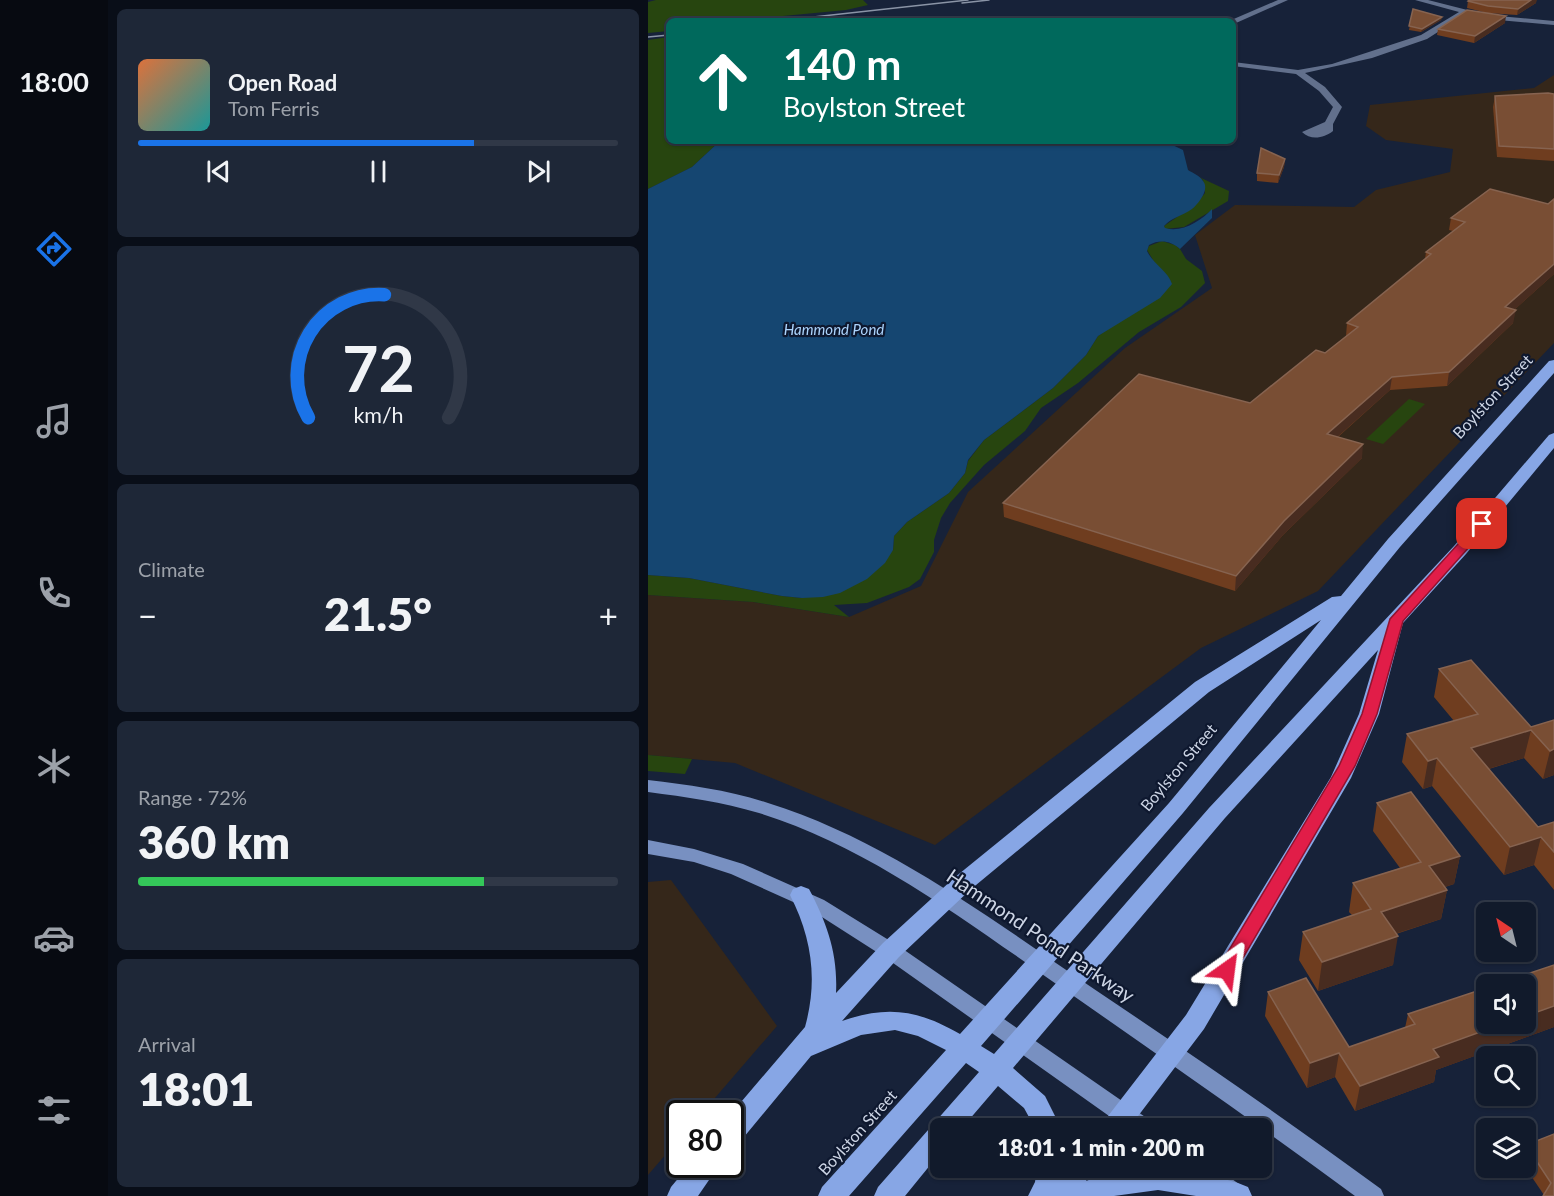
<!DOCTYPE html>
<html lang="en">
<head>
<meta charset="utf-8">
<style>
  body { margin:0; font-family:Lato,sans-serif; background:#1e2737; color:#f1f3f6; height:100vh; display:flex; flex-direction:column; font-size:22px; white-space:nowrap }
  * { box-sizing:border-box; margin:0 }
  p { font-size:20px; color:#9ca1a9 }
  .icon { flex:none; width:33px; height:33px; fill:none; stroke:currentColor; stroke-width:2; stroke-linecap:round; stroke-linejoin:round }
  .map { position:relative; flex:1; overflow:hidden }
  .details { display:flex; flex-direction:column; gap:9px; padding:9px; background:#090e18; width:540px }
  .details>* { flex:none }
  .top-card { position:absolute; left:18px; top:18px; width:570px; height:126px; border-radius:9px; box-shadow:0 2px 4px #0004,0 0 0 2px #303847; background:#00695c; color:#fff; overflow:hidden }
  .needle { width:39px; rotate:325deg }
  .buttons { position:absolute; left:828px; top:902px; display:grid; gap:12px }
  .buttons a { display:grid; place-items:center; width:60px; height:60px; border-radius:9px; background:#111a2b; box-shadow:0 2px 4px #0004,0 0 0 2px #303847; font-size:30px }
  .speed { position:absolute; left:18px; top:1100px; display:flex; gap:12px; font-size:30px; font-weight:700; text-align:center }
  .speed>* { display:grid; place-content:center; width:78px; height:78px; border-radius:50%; background:#111a2b; box-shadow:0 2px 4px #0004,0 0 0 2px #303847; line-height:1 }
  .speed .limit { border:3px solid #111; border-radius:9px; background:#fff; color:#111 }
  .pin { position:absolute; display:grid; place-items:center; width:51px; height:51px; color:#fff; margin:-26px; border-radius:12px; box-shadow:0 3px 9px #0006 }
  .me { position:absolute; width:66px; margin:-33px; rotate:31deg; stroke-linejoin:round; filter:drop-shadow(0 0 4px #0008) }
  .turn { display:flex; align-items:center; gap:21px; height:126px; padding:0 18px; font-size:27px }
  .turn .icon { width:78px; height:78px; stroke-width:2.5 }
  .turn b { display:block; font-size:42px; line-height:51px }
  .big { font-size:45px; font-weight:800; line-height:1.1 }
  .details .card { flex:1; display:flex; flex-direction:column; justify-content:center; gap:9px; min-width:0; padding:0 21px; border-radius:9px; background:#1e2737 }
  .details .dial { align-items:center; gap:0 }
  .dial svg { height:156px; overflow:visible; fill:none; stroke:#303847; stroke-width:7; stroke-linecap:round; text-anchor:middle }
  .dial text { fill:#f1f3f6; stroke:none }
  .song { display:flex; align-items:center; gap:18px }
  .cover { width:72px; height:72px; border-radius:9px; background:linear-gradient(135deg,hsl(20 70% 55%),hsl(180 70% 35%)) }
  .played { height:6px; border-radius:3px; background:linear-gradient(90deg,#1a73e8 70%,#303847 70%) }
  .keys { display:flex; justify-content:space-around; direction:ltr }
  .heat { display:flex; justify-content:space-between; align-items:center; font-size:33px; direction:ltr }
  .charge { height:9px; border-radius:4px; background:linear-gradient(90deg,#34c759 72%,#303847 0) }
  .trip { position:absolute; left:282px; top:1118px; width:342px; height:60px; border-radius:9px; background:#111a2b; box-shadow:0 2px 4px #0004,0 0 0 2px #303847; font-weight:800; line-height:60px; text-align:center }
  main { display:flex; flex:1; min-height:0 }
  .menu { display:flex; flex-direction:column; width:108px; justify-content:space-around; align-items:center; background:#070a11; color:#9ca1a9 }
  .menu .icon { width:42px; height:42px }
  .menu .current { color:#1a73e8 }
  .menu b { font-size:27px; color:#f1f3f6 }
  .map>svg:first-child { display:block }
  .commercial { fill:#35271a }
  .green { fill:#27450f }
  .water { fill:#154671 }
  .lines { fill:none; stroke-linecap:round; stroke-linejoin:round }
  .minor { fill:#62708c; fill-rule:evenodd }
  .major { fill:#7890c1; fill-rule:evenodd }
  .highway { fill:#87a6e5; fill-rule:evenodd }
  .tram { stroke:#8a94a6; stroke-width:1.5 }
  .wall { fill:#6f3d1f }
  .shaded-wall { fill:#482c20 }
  .building { fill:#794e34; stroke:#866350; stroke-width:1.5 }
  .route { fill:#e11d48; stroke:#92132f; stroke-width:1.5 }
  .labels { text-anchor:middle; dominant-baseline:central; stroke-width:4.5; stroke-linejoin:round; paint-order:stroke }
  .far-water-label { font-size:15px; font-style:italic; fill:#acd4fd; stroke:#0e182f }
  .street-label { font-size:16px; fill:#cdd5e5; stroke:#0e182f }
  .near-street-label { font-size:20px; fill:#cdd5e5; stroke:#0e182f }
</style>
</head>
<body>
<main>
<nav class="menu">
<b>18:00</b>
<svg class="icon current" aria-label="directions" viewBox="0 0 24 24"><path d="M12 3l9 9-9 9-9-9zM9 14v-3h6M13 9l2 2-2 2"/></svg>
<svg class="icon" aria-label="music" viewBox="0 0 24 24"><path d="M9 18V5l10-2v13"/><circle cx="6" cy="18" r="3"/><circle cx="16" cy="16" r="3"/></svg>
<svg class="icon" aria-label="phone" viewBox="0 0 24 24"><path d="M5 4h4l2 5-3 2q2 4 5 5l2-3 5 2v4C11 20 4 13 5 4z"/></svg>
<svg class="icon" aria-label="climate" viewBox="0 0 24 24"><path d="M12 3v18M4 7l16 10M4 17L20 7"/></svg>
<svg class="icon" aria-label="car" viewBox="0 0 24 24"><path d="M5 17H2v-5l4-1 3-4h7l3 4 3 1v5h-3M9 17h6M6 11h13"/><circle cx="7" cy="17" r="2"/><circle cx="17" cy="17" r="2"/></svg>
<svg class="icon" aria-label="filters" viewBox="0 0 24 24"><path d="M4 7h16M4 17h16"/><circle cx="9" cy="7" r="2"/><circle cx="15" cy="17" r="2"/></svg>
</nav>
<section class="details">
<div class="card">
<div class="song"><i class="cover"></i><div><b>Open Road</b><p>Tom Ferris</p></div></div>
<div class="played"></div>
<div class="keys"><svg class="icon" aria-label="previous" viewBox="0 0 24 24"><path d="M18 5L8 12l10 7zM5 5v14"/></svg><svg class="icon" aria-label="pause" viewBox="0 0 24 24"><path d="M8 5v14M16 5v14"/></svg><svg class="icon" aria-label="next" viewBox="0 0 24 24"><path d="M6 5l10 7-10 7zM19 5v14"/></svg></div>
</div>
<div class="card dial"><svg viewBox="0 0 100 80">
<path d="M14 69A42 42 0 1 1 86 69"/>
<path d="M14 69A42 42 0 0 1 53 6" stroke="#1a73e8"/>
<text x="50" y="56" font-size="32" font-weight="700">72</text>
<text x="50" y="72" font-size="11">km/h</text>
</svg></div>
<div class="card"><p>Climate</p>
<div class="heat"><a>−</a><b class="big">21.5°</b><a>+</a></div>
</div>
<div class="card"><p>Range · 72%</p><b class="big">360 km</b><div class="charge"></div></div>
<div class="card"><p>Arrival</p><b class="big">18:01</b></div>
</section>
<div class="map">
<svg width="906" height="1196" viewBox="0 0 906 1196">
  <rect width="100%" height="100%" fill="#172239"/>
  <g class="commercial">
    <path d="M 906,75 L 906,343 L 670,591 L 553,648 L 287,845 L 87,763 L 0,755 L 0,595 L 105,602 L 201,617 L 273,586 L 320,492 L 477,348 L 564,288 L 547,235 L 587,205 L 706,207 L 728,190 L 802,172 L 805,149 L 738,140 L 718,126 L 722,105 L 886,88 Z"/>
    <path d="M 23,880 L 129,1026 L 54,1113 L 32,1113 L 31,1139 L 0,1175 L 0,882 Z"/>
  </g>
  <g class="green">
    <path d="M 8,0 L 215,0 L 220,5 L 198,10 L 82,21 L 21,21 L 21,31 L 0,33 L 0,2 Z"/>
    <path d="M 21,37 L 21,141 L 72,141 L 44,167 L 0,189 L 0,40 Z"/>
    <path d="M 551,177 L 581,191 L 580,201 L 536,227 L 517,229 L 516,226 L 548,204 L 557,193 L 555,180 Z"/>
    <path d="M 514,241 L 527,245 L 532,249 L 538,259 L 554,271 L 557,283 L 533,307 L 491,332 L 430,383 L 393,408 L 377,431 L 336,465 L 302,503 L 293,518 L 286,540 L 286,552 L 272,579 L 261,587 L 219,603 L 186,605 L 201,617 L 105,602 L 0,595 L 0,575 L 41,578 L 134,596 L 154,598 L 245,550 L 246,536 L 259,522 L 301,493 L 317,473 L 320,461 L 336,440 L 405,388 L 438,355 L 450,336 L 460,329 L 508,265 L 499,250 L 501,246 Z"/>
    <path d="M 761,399 L 777,404 L 735,444 L 718,439 Z"/>
    <path d="M 0,755 L 44,759 L 37,774 L 0,771 Z"/>
  </g>
  <path class="water" d="M 72,141 L 516,141 L 535,150 L 540,170 C 545,173 552,176 555,181 C 562,189 551,203 544,209 C 535,216 524,217 516,226 L 517,228 C 534,233 553,221 564,209 L 564,218 L 532,249 C 523,241 512,239 501,245 L 499,251 C 505,264 520,271 524,284 L 512,298 L 450,336 L 438,355 L 405,388 L 336,440 L 320,460 L 317,473 L 301,493 L 259,522 L 246,536 L 245,550 L 237,563 L 219,579 L 192,593 L 175,597 L 154,598 L 134,596 L 41,578 L 0,575 L 0,189 L 44,167 Z"/>
  <g class="lines">
    <g class="minor">
      <path d="M 630,0 L 640,0 L 588,23 L 581,21 Z"/>
      <path d="M 767,0 L 780,0 L 839,15 L 906,21 L 906,25 L 839,19 L 818,14 L 779,39 L 724,58 L 657,73 L 677,87 L 694,107 L 685,124 L 685,131 C 676,138 663,141 654,132 L 677,122 L 685,107 L 671,91 L 648,74 L 585,66 L 585,62 L 650,70 L 684,64 L 773,35 L 811,12 Z"/>
    </g>
    <g class="major">
      <path d="M 0,780 C 41,785 81,790 120,803 C 239,840 344,920 446,989 C 543,1054 639,1120 733,1189 L 736,1196 L 707,1196 C 616,1129 523,1064 430,999 C 332,932 226,848 111,813 C 74,802 38,797 0,792 Z"/>
      <path d="M 0,840 L 46,849 L 95,864 L 176,900 L 252,947 L 503,1121 L 506,1128 L 478,1128 L 238,958 L 163,910 L 83,874 L 46,862 L 0,854 Z"/>
      <path d="M 538,1167 L 567,1167 L 598,1189 L 601,1196 L 572,1196 L 541,1174 Z"/>
    </g>
    <g class="highway">
      <path d="M 906,360 L 906,373 L 752,547 L 535,813 L 333,1046 L 346,1054 L 561,808 L 806,546 L 901,435 L 906,433 L 906,448 L 818,554 L 755,623 L 731,714 L 703,778 L 556,1029 L 481,1128 L 453,1128 L 457,1120 L 538,1015 L 683,777 L 711,714 L 730,650 L 577,818 L 365,1068 L 397,1096 L 413,1128 L 387,1128 L 376,1108 L 350,1086 L 314,1128 L 292,1128 L 292,1153 L 257,1196 L 226,1196 L 230,1187 L 331,1072 L 318,1063 L 201,1196 L 170,1196 L 174,1187 L 298,1050 L 270,1036 L 247,1030 L 213,1035 L 163,1056 L 91,1143 L 82,1147 L 82,1115 L 157,1027 C 170,980 164,938 142,895 L 145,889 L 153,886 L 161,889 C 179,923 190,954 188,993 L 235,943 L 306,878 L 547,682 L 684,597 L 693,596 L 740,539 L 901,361 ZM 673,620 L 521,803 L 312,1034 C 270,1010 240,1005 194,1021 L 251,957 L 322,890 L 561,692 Z"/>
      <path d="M 42,1164 L 72,1164 L 50,1196 L 19,1196 L 23,1187 Z"/>
      <path d="M 389,1167 L 446,1167 L 438,1181 C 493,1159 536,1166 590,1183 L 600,1187 L 604,1196 L 548,1196 L 510,1190 L 466,1196 L 380,1196 L 387,1182 Z"/>
    </g>
    <g class="tram">
      <path d="M 314,3 L 341,0"/>
      <path d="M 129,21 L 320,0"/>
      <path d="M 0,37 L 21,35"/>
    </g>
  </g>
  <g class="wall">
    <path d="M 820,1 L 888,3 L 869,15 L 839,13 L 819,8 Z"/>
    <path d="M 765,9 L 794,17 L 793,20 L 773,32 L 761,30 Z"/>
    <path d="M 857,23 L 826,43 L 789,35 L 790,29 Z"/>
    <path d="M 906,94 L 906,161 L 849,157 L 845,107 L 847,96 Z"/>
    <path d="M 637,159 L 636,167 L 630,183 L 609,181 L 609,173 Z"/>
    <path d="M 906,199 L 906,274 L 866,310 L 865,323 L 799,386 L 742,390 L 690,437 L 714,458 L 635,535 L 587,591 L 356,517 L 355,503 L 602,403 L 677,353 L 698,336 L 699,323 L 777,259 L 778,252 L 805,231 L 801,230 L 803,218 L 900,204 Z"/>
    <path d="M 791,669 L 883,727 L 906,720 L 906,775 L 895,779 L 876,758 L 841,769 L 890,827 L 906,822 L 906,890 L 886,865 L 856,875 L 784,786 L 775,789 L 754,762 L 759,734 L 806,721 L 786,697 Z"/>
    <path d="M 729,803 L 812,856 L 806,884 L 797,887 L 799,890 L 793,919 L 748,934 L 745,965 L 670,991 L 651,960 L 655,932 L 704,915 L 701,912 L 705,883 L 752,868 L 725,831 Z"/>
    <path d="M 906,965 L 906,1027 L 788,1070 L 786,1082 L 707,1111 L 687,1077 L 659,1088 L 617,1016 L 620,992 L 701,1047 L 757,1028 L 760,1014 Z"/>
    <path d="M 906,1134 L 906,1196 L 896,1195 L 877,1167 L 878,1145 Z"/>
  </g>
  <g class="shaded-wall">
    <path d="M 883,0 L 889,0 L 888,3 L 869,15 L 870,9 Z"/>
    <path d="M 858,16 L 857,23 L 826,43 L 827,36 Z"/>
    <path d="M 794,17 L 793,20 L 773,32 L 774,29 Z"/>
    <path d="M 637,159 L 636,167 L 630,183 L 631,175 Z"/>
    <path d="M 906,264 L 906,274 L 855,320 L 857,307 Z"/>
    <path d="M 868,310 L 865,323 L 799,386 L 801,372 Z"/>
    <path d="M 744,377 L 742,390 L 677,448 L 679,434 Z"/>
    <path d="M 715,444 L 714,458 L 635,535 L 587,591 L 588,576 L 636,521 Z"/>
    <path d="M 883,730 L 876,758 L 817,776 L 823,748 Z"/>
    <path d="M 906,749 L 906,775 L 895,779 L 902,751 Z"/>
    <path d="M 789,758 L 784,786 L 775,789 L 780,761 Z"/>
    <path d="M 893,837 L 886,865 L 856,875 L 862,847 Z"/>
    <path d="M 812,856 L 806,884 L 775,894 L 781,866 Z"/>
    <path d="M 799,890 L 793,919 L 728,940 L 733,912 Z"/>
    <path d="M 750,936 L 745,965 L 670,991 L 674,962 Z"/>
    <path d="M 906,1006 L 906,1027 L 788,1070 L 786,1082 L 707,1111 L 712,1086 L 785,1049 L 857,1023 L 878,1023 L 878,1016 Z"/>
    <path d="M 691,1053 L 687,1077 L 659,1088 L 662,1063 Z"/>
  </g>
  <g class="building">
    <path d="M 821,0 L 883,0 L 870,9 L 840,6 L 820,1 Z"/>
    <path d="M 765,9 L 794,17 L 774,29 L 761,26 Z"/>
    <path d="M 819,10 L 858,16 L 827,36 L 790,29 Z"/>
    <path d="M 900,93 L 906,94 L 906,149 L 851,146 L 847,96 Z"/>
    <path d="M 613,148 L 637,159 L 631,175 L 609,173 Z"/>
    <path d="M 842,189 L 900,204 L 906,199 L 906,264 L 857,307 L 868,310 L 801,372 L 744,377 L 679,434 L 715,444 L 636,521 L 588,576 L 355,503 L 491,374 L 602,403 L 668,350 L 677,353 L 710,327 L 699,323 L 783,254 L 778,252 L 817,222 L 803,218 Z"/>
    <path d="M 823,660 L 883,727 L 906,720 L 906,749 L 902,751 L 883,730 L 823,748 L 890,827 L 906,822 L 906,852 L 893,837 L 862,847 L 789,758 L 780,761 L 759,734 L 830,714 L 791,669 Z"/>
    <path d="M 763,792 L 812,856 L 781,866 L 799,890 L 733,912 L 750,936 L 674,962 L 655,932 L 723,909 L 705,883 L 773,862 L 729,803 Z"/>
    <path d="M 906,965 L 906,1006 L 878,1016 L 878,984 L 849,984 Z"/>
    <path d="M 658,978 L 701,1047 L 767,1024 L 760,1014 L 838,988 L 838,1023 L 857,1023 L 785,1049 L 791,1057 L 712,1086 L 691,1053 L 662,1063 L 620,992 Z"/>
    <path d="M 906,1134 L 906,1196 L 895,1196 L 903,1183 L 878,1145 Z"/>
  </g>
  <path class="route" d="M 834,520 L 839,522 L 841,524 L 839,527 L 755,621 L 729,714 L 707,766 L 585,975 L 579,977 L 572,975 L 570,970 L 572,965 L 691,766 L 714,714 L 742,619 L 830,522 Z"/>
  <g class="labels">
    <g class="far-water-label">
      <text x="186" y="329">Hammond Pond</text>
    </g>
    <g class="street-label">
      <text transform="translate(844 396) rotate(-47)">Boylston Street</text>
      <text transform="translate(530 767) rotate(-50)">Boylston Street</text>
      <text transform="translate(209 1132) rotate(-48)">Boylston Street</text>
    </g>
    <g class="near-street-label">
      <text transform="translate(393 935) rotate(34)">Hammond Pond Parkway</text>
    </g>
  </g>
</svg>
<div class="buttons">
<a><svg class="needle" viewBox="-14 -14 28 28"><path d="M0-13l5 13h-10z" fill="#e53935"/><path d="M0 13l5-13h-10z" fill="#9ca1a9"/></svg></a>
<a><svg class="icon" aria-label="sound" viewBox="0 0 24 24"><path d="M4 9h4l5-4v14l-5-4H4zM17 9q2 3 0 6"/></svg></a>
<a><svg class="icon" aria-label="search" viewBox="0 0 24 24"><circle cx="10" cy="10" r="6"/><path d="M15 15l6 6"/></svg></a>
<a><svg class="icon" aria-label="layers" viewBox="0 0 24 24"><path d="M12 4l9 5-9 5-9-5zM3 14l9 5 9-5"/></svg></a>
</div>
<div class="speed"><div class="limit">80</div></div>
<div class="pin" style="left:834px;top:524px;background:#d93025"><svg class="icon" aria-label="arrive" viewBox="0 0 24 24"><path d="M6 21V4h12l-3 4 3 4H6"/></svg></div>
<svg class="me" style="left:579px;top:970px" viewBox="-20 -20 40 40"><path d="M0-17L14 15 0 8-14 15z" fill="#e11d48" stroke="#fff" stroke-width="4"/></svg>
<div class="trip">18:01 · 1 min · 200 m</div>
<div class="top-card">
<div class="turn"><svg class="icon" aria-label="ahead" viewBox="0 0 24 24"><path d="M12 20V5M6 11l6-6 6 6"/></svg><div><b>140 m</b>Boylston Street</div></div>
</div>
</div>
</main>
</body>
</html>
